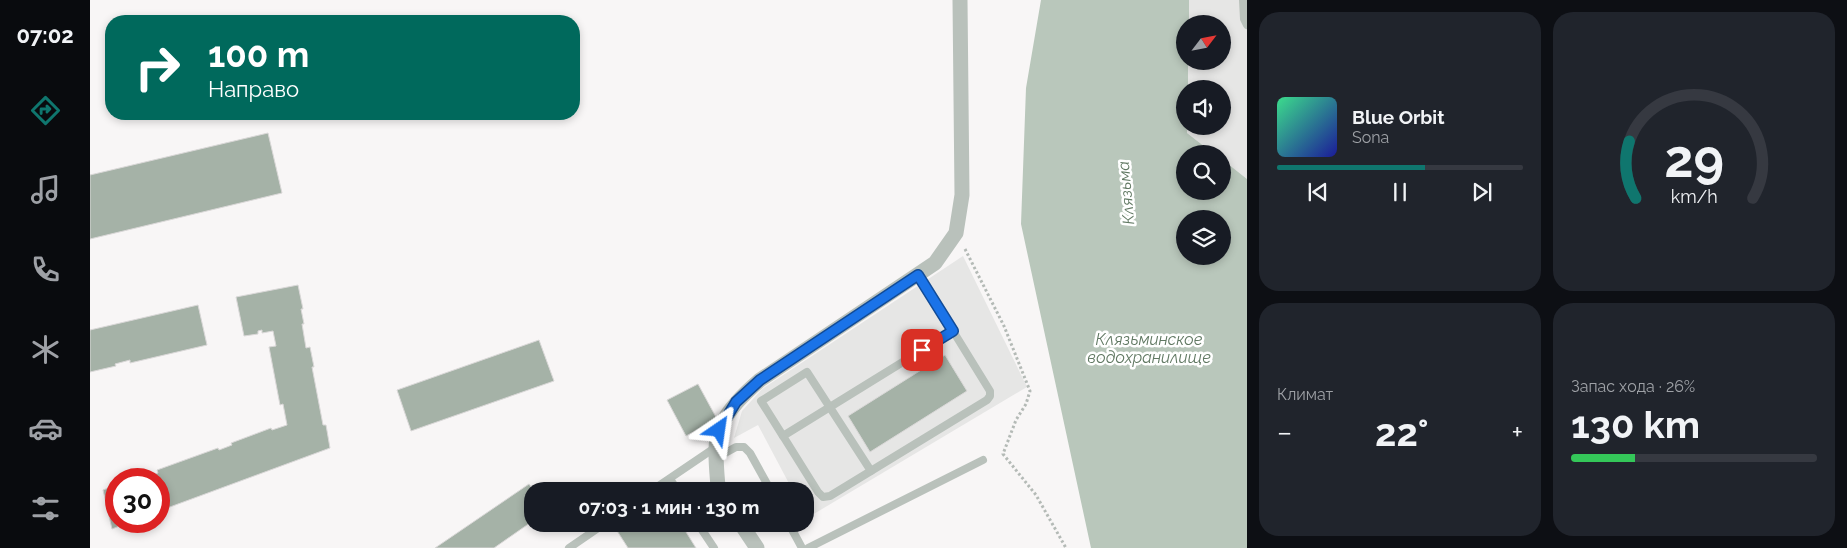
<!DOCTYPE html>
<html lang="ru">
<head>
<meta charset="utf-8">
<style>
  body { margin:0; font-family:Raleway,sans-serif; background:#20242c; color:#f1f3f6; height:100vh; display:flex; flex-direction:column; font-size:19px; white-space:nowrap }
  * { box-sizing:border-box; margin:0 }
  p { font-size:16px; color:#9ea1a6 }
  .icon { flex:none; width:28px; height:28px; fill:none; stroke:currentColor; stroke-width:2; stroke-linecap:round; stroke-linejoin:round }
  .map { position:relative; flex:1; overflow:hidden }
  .side { display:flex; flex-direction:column; gap:12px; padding:12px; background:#0d0f14; width:600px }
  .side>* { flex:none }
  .top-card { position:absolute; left:15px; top:15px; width:475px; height:105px; border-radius:20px; box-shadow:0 2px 8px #0003; background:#00695c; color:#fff; overflow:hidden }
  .needle { width:32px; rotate:58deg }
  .buttons { position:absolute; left:1086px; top:15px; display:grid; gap:10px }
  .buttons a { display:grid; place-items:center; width:55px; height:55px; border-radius:50%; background:#171b24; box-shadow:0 2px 8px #0003; font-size:25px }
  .speed { position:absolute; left:15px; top:468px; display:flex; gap:10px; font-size:25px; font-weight:700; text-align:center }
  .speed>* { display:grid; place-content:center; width:65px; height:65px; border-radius:50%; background:#171b24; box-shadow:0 2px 8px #0003; line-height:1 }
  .speed .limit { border:8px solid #d22; background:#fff; color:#111 }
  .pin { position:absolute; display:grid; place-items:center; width:42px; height:42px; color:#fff; margin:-21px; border-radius:10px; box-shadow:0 2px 8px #0006 }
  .me { position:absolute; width:55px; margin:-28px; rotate:32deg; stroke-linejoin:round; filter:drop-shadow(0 0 4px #0008) }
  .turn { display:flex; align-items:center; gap:18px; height:105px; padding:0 20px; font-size:22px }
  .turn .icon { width:65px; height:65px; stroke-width:2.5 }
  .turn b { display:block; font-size:35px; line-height:42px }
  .big { font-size:38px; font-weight:700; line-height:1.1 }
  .side .widget { flex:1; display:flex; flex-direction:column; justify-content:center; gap:8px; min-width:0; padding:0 18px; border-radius:20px; background:#20242c }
  .side .dial { align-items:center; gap:0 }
  .dial svg { height:130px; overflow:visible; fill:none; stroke:#363941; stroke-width:7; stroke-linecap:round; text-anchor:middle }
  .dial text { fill:#f1f3f6; stroke:none }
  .song { display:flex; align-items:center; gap:15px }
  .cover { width:60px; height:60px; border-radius:8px; background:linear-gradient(135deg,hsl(150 70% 55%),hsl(240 70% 35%)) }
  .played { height:5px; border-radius:2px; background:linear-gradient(90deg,#0f766e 60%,#363941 60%) }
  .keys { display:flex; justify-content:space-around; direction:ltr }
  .heat { display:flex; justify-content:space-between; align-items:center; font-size:28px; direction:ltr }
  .charge { height:8px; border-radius:4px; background:linear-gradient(90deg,#34c759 26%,#363941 0) }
  .side .tiles { flex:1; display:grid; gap:12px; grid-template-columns:repeat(2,1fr) }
  .trip { position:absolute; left:434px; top:482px; width:290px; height:50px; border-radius:20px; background:#171b24; box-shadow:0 2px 8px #0003; font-weight:700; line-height:50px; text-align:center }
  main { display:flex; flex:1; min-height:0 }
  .tab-bar { display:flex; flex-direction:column; width:90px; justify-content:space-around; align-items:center; background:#090b0e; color:#9ea1a6 }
  .tab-bar .icon { width:35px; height:35px }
  .tab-bar .on { color:#0f766e }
  .tab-bar b { font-size:22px; color:#f1f3f6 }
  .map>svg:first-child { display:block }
  .built { fill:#e6e6e5 }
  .water { fill:#b9c7bb; fill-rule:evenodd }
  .building { fill:#a5b2a7; stroke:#dad8d8 }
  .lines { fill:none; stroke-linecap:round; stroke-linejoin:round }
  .path { stroke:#b4bab6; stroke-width:3; stroke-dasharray:2.5 2.5; stroke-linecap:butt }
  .lane { stroke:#b9c1bb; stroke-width:8 }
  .street { stroke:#b9c1bb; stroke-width:15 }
  .route-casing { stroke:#114b97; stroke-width:12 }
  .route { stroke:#1a73e8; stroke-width:9 }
  .labels { text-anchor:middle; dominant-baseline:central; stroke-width:5; stroke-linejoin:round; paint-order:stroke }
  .water-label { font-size:16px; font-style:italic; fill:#607862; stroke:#fff }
</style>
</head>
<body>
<main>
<nav class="tab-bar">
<b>07:02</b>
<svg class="icon on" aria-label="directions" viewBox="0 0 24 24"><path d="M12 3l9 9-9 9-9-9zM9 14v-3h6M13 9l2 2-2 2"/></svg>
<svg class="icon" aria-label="music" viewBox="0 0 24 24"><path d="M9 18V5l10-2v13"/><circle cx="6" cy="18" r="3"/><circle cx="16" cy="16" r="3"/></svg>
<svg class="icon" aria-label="phone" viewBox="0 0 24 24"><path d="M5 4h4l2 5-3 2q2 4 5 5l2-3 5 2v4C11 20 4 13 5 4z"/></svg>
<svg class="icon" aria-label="climate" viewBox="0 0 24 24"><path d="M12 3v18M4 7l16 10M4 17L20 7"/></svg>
<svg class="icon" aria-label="car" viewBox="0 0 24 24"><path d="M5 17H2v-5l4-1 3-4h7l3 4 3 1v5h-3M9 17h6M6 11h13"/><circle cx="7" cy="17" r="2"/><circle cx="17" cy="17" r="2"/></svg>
<svg class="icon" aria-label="filters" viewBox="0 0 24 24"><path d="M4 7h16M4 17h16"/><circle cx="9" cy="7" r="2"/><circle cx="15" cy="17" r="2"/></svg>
</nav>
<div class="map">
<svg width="1157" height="548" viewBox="0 0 1157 548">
  <rect width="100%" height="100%" fill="#f8f6f6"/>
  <g class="built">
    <path d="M 1099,0 L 1157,0 L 1157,179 L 1133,160 L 1132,154 L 1124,154 L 1097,133 L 1097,126 L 1132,126 L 1132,89 L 1098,89 L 1098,61 L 1132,61 L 1132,24 L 1099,24 Z"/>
    <path d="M 873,256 L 937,387 L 717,518 L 715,515 L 715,491 L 703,491 L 668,425 L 644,438 L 652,411 L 672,389 Z"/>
  </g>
  <path class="water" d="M 951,0 L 1099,0 L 1099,24 L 1095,24 L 1095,61 L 1098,61 L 1098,89 L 1095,89 L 1095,126 L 1097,126 L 1097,133 L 1124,154 L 1095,154 L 1095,191 L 1132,191 L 1133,160 L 1157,179 L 1157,548 L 1001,548 L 931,224 L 936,88 ZM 1095,219 L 1132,219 L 1132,256 L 1095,256 Z"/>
  <g class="building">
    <path d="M 178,133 L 192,193 L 0,239 L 0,175 Z"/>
    <path d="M 208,285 L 213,309 L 211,309 L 214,324 L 212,324 L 216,348 L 220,347 L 224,367 L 222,367 L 233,425 L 236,425 L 240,448 L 69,511 L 69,479 L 44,479 L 53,475 L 54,478 L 68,473 L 67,470 L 128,448 L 129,450 L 142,445 L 141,443 L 181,428 L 182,430 L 197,425 L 193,404 L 190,405 L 179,347 L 186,346 L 183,331 L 172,333 L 172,330 L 168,331 L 168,334 L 154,336 L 146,297 Z"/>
    <path d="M 108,305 L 117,345 L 40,363 L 40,360 L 25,364 L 26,366 L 0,372 L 0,330 Z"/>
    <path d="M 449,340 L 464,381 L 321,431 L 307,390 Z"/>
    <path d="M 855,355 L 877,391 L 780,452 L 758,416 Z"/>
    <path d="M 608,384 L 627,419 L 596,436 L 577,400 Z"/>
    <path d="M 439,484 L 444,491 L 442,491 L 442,522 L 437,525 L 404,548 L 345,548 Z"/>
    <path d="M 26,485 L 26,521 L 42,521 L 22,529 L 13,490 Z"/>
    <path d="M 527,524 L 591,524 L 606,548 L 538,548 L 524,526 Z"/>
  </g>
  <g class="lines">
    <path class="path" d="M 875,249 L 914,326 L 940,391 L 936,404 L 926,420 L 913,454 L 946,495 L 976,548"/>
    <g class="lane">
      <path d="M 1153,0 L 1154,19 L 1157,25"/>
      <path d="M 828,275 L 863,331 L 693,436 L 728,492 L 733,497 L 740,496 L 897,400 L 900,396 L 900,391 L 863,331"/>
      <path d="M 693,436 L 671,401 L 717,372 L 781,471"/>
      <path d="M 626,458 L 646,447 L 654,447 L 660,453 L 681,491"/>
      <path d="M 580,479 L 588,491"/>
      <path d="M 561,491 L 626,447"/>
      <path d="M 608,524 L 624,548"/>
      <path d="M 699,524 L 712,548"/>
      <path d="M 479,548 L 514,524"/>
      <path d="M 718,548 L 893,460"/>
    </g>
    <g class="street">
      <path d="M 631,491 L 628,487 C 627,472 623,442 630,428 C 639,408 654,394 670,380 L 845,263 L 866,233 L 872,195 L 870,0"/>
      <path d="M 651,524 L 667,548"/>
    </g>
  </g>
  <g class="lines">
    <g class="route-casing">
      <path id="route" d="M 629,430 L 646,402 L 670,380 L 828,275 L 863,331 L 832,350"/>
    </g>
    <use href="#route" class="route"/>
  </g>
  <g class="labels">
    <g class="water-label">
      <text transform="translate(1036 193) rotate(-95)">Клязьма</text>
      <text x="1059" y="339">Клязьминское<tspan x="1059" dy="18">водохранилище</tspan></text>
    </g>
  </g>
</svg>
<div class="buttons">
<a><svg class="needle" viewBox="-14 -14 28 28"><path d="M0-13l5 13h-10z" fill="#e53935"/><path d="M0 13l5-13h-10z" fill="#9ea1a6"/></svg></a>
<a><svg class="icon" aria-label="sound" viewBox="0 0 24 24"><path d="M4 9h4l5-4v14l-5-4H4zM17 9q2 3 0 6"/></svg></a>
<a><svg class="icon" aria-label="search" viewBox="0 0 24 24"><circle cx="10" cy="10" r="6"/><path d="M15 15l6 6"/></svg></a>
<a><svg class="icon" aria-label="layers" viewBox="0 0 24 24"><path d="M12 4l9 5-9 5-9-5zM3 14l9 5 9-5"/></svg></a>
</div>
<div class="speed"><div class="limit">30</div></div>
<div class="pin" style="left:832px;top:350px;background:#d93025"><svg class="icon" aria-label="arrive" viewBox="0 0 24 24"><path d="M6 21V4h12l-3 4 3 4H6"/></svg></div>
<svg class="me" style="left:629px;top:430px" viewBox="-20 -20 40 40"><path d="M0-17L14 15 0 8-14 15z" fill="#1a73e8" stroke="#fff" stroke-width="4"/></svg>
<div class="trip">07:03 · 1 мин · 130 m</div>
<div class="top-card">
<div class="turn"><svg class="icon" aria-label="right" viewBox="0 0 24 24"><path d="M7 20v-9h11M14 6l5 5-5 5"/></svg><div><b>100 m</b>Направо</div></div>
</div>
</div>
<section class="side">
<div class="tiles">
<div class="widget">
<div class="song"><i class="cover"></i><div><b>Blue Orbit</b><p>Sona</p></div></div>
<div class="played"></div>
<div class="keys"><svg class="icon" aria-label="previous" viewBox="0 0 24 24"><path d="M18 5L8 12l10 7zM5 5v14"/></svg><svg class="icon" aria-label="pause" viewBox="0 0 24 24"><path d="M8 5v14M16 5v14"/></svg><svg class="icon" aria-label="next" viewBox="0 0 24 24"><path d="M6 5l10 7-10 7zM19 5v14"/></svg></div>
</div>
<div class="widget dial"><svg viewBox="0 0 100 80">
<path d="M14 69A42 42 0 1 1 86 69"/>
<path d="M14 69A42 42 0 0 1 10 34" stroke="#0f766e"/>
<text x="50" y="56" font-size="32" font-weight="700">29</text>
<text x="50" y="72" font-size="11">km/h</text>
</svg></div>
<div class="widget"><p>Климат</p>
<div class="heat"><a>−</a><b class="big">22°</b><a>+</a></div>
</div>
<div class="widget"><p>Запас хода · 26%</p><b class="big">130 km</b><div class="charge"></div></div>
</div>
</section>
</main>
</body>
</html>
